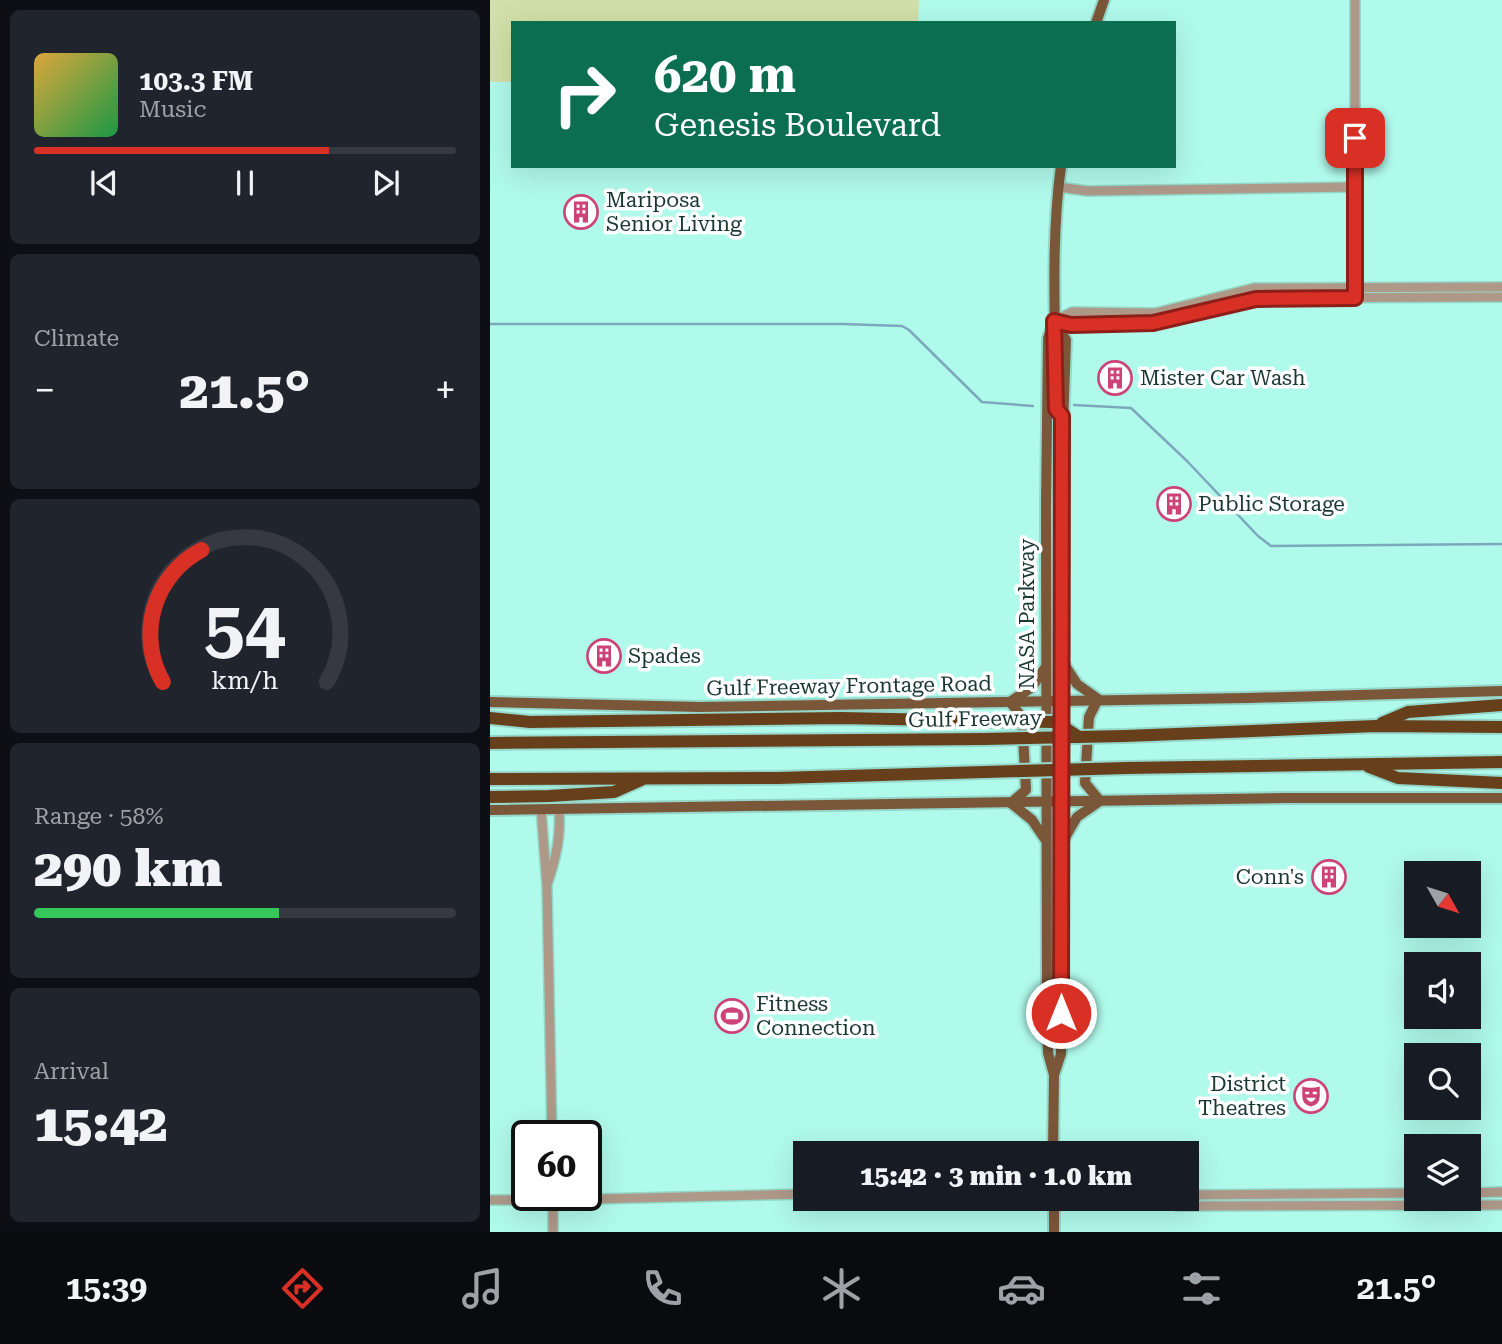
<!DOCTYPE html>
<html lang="en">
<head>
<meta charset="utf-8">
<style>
  body { margin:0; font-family:"Roboto Serif",serif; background:#20242c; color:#f1f3f6; height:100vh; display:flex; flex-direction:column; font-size:26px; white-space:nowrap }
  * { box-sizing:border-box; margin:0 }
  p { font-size:23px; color:#9ea1a6 }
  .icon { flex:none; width:38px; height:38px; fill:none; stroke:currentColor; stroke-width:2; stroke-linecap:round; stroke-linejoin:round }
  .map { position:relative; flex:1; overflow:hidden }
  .sheet { display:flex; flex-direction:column; gap:10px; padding:10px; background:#0d0f14; width:490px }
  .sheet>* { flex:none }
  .top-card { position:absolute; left:21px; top:21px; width:665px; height:147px; border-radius:0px; box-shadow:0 7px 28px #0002; background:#0b6e4f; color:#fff; overflow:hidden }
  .needle { width:46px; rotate:129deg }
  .fabs { position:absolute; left:914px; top:861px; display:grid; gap:14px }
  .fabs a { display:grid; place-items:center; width:77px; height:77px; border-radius:0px; background:#171b24; box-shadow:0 7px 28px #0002; font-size:35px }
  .speed { position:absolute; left:21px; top:1120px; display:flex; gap:14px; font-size:35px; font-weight:700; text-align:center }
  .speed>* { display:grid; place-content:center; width:91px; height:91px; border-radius:50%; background:#171b24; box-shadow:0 7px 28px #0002; line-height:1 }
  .speed .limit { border:4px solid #111; border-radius:10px; background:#fff; color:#111 }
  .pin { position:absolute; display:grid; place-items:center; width:60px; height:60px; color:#fff; margin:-30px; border-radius:14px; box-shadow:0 4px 10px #0006 }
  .me { position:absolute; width:77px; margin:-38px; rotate:0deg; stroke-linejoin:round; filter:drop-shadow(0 0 5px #0008) }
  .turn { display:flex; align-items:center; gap:24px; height:147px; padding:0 28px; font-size:32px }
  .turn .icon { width:91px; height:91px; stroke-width:2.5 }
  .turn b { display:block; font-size:49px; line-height:60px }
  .big { font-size:52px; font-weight:800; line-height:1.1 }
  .sheet .tile { flex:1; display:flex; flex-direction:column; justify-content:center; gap:10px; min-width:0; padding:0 24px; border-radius:10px; background:#20242c }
  .sheet .dial { align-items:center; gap:0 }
  .dial svg { height:182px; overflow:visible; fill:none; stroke:#363941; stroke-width:7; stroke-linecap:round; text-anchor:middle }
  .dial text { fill:#f1f3f6; stroke:none }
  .song { display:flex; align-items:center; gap:21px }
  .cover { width:84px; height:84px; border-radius:10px; background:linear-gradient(135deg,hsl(40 70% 55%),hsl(140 70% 35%)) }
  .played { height:7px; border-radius:4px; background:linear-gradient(90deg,#d93025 70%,#363941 70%) }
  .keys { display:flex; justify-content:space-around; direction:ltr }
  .heat { display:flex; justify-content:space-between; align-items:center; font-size:38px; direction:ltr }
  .charge { height:10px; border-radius:5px; background:linear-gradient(90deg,#34c759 58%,#363941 0) }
  .trip { position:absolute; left:303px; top:1141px; width:406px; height:70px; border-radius:0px; background:#171b24; box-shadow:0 7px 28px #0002; font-weight:800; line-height:70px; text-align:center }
  .dock { display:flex; height:112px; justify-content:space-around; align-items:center; background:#090b0e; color:#9ea1a6 }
  .dock .icon { width:49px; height:49px }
  .dock .on { color:#d93025 }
  .dock b { font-size:32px; color:#f1f3f6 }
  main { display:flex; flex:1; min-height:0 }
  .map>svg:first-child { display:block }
  .green { fill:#d1e0a9 }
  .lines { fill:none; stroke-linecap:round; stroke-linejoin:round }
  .stream { stroke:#7da7bd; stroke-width:2.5 }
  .minor-casing { stroke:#95d7ca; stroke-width:12 }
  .major-casing { stroke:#95d7ca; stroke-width:14 }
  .highway-casing { stroke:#95d7ca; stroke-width:16 }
  .minor { stroke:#ae9989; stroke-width:9 }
  .major { stroke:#7b5739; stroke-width:10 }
  .highway { stroke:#67401b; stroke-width:12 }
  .highway-bridge-casing { stroke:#95d7ca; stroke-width:16; stroke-linecap:butt }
  .highway-bridge { stroke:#67401b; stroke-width:12 }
  .route-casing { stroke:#8d1f18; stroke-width:18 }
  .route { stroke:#d93025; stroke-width:12 }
  .labels { text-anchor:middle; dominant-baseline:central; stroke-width:7; stroke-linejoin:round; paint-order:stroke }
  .poi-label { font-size:21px; fill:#1a3833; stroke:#fff; text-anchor:start }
  .street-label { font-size:21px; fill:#1a3833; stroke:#fff }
</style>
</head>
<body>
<main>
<section class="sheet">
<div class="tile">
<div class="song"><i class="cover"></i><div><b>103.3 FM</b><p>Music</p></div></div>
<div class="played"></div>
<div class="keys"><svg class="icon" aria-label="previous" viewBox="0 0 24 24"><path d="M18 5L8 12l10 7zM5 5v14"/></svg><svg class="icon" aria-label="pause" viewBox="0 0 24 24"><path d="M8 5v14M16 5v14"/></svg><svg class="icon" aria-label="next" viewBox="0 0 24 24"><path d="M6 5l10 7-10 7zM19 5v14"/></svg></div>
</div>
<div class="tile"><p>Climate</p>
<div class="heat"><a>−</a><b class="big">21.5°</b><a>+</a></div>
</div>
<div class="tile dial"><svg viewBox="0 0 100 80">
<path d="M14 69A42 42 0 1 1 86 69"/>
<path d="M14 69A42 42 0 0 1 31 11" stroke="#d93025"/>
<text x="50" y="56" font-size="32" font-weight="700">54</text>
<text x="50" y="72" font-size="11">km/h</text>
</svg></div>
<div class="tile"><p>Range · 58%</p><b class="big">290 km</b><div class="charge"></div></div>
<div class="tile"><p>Arrival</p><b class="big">15:42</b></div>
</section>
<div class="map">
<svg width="1012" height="1232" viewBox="0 0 1012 1232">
  <rect width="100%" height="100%" fill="#b0faeb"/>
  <path class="green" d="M 0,0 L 429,0 L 428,23 L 23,23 L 23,82 L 0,82 Z"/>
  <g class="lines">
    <g class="stream">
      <path d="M 0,324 L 353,324 L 412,326 L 419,330 L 492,402 L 543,406"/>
      <path d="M 584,405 L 641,408 L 697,461 L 768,536 L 781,546 L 1012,544"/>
    </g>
    <g class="minor-casing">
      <g id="minor">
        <path d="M 568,187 L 598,191 L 865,187"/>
        <path d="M 865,292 L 865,0"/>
        <path d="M 564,321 L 582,312 L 665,313 L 764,288 L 1012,287"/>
        <path d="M 564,321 C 596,328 653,327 685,320 C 717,312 747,300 781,298 L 1012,297"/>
        <path d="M 51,809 L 57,887 L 62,1136"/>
        <path d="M 58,882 C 66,857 71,836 69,810"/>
        <path d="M 978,1193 L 1012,1192"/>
        <path d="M 63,1195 L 63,1232"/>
        <path d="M 696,1195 L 926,1193"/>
        <path d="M 467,1199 L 564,1205 L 683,1199"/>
        <path d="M 0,1200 L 63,1200 L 315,1194"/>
        <path d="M 681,1200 L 686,1206 L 1012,1205"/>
      </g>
    </g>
    <g class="major-casing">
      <g id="major">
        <path d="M 606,23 L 614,0"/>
        <path d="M 568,411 L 566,409 C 566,328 560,247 571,166"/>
        <path d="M 572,661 L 587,684 L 608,699"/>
        <path d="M 0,702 L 210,707 L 758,698 L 1012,691"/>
        <path d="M 521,803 L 536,790 L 532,717 L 520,702 L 542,687 L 555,668"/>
        <path d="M 521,803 L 542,820 L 555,839"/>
        <path d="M 0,810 L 795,798 L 1012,798"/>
        <path d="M 573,841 L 587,817 L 610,801 L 595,783 L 599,717 L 608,699"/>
        <path d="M 564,1075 L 571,1054 L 572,455 L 576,340 L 564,321"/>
        <path d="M 563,1153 L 564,1075 L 558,1053 L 557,1012 L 556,505 L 558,338 L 564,321"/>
        <path d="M 564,1232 L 564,1199"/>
      </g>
    </g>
    <g class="highway-casing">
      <g id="highway">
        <path d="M 0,718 L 40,722 L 351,718 L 500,721"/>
        <path d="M 892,723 L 918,712 L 1012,705"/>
        <path d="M 635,736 L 886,726 L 1012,727"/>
        <path d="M 0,743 L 494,739"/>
        <path d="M 879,767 L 908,778 L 1012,783"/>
        <path d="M 637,768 L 1012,762"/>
        <path d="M 0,779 L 288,778 L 495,772"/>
        <path d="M 0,797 L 59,796 L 124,792 L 151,780"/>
      </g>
    </g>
    <use href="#minor" class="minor"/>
    <use href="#major" class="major"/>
    <use href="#highway" class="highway"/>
    <g class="highway-bridge-casing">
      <g id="highway-bridge">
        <path d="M 500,721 L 566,722 L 589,737"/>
        <path d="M 494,739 L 635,736"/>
        <path d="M 495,772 L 637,768"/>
      </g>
    </g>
    <use href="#highway-bridge" class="highway-bridge"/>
  </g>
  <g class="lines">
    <g class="route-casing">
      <path id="route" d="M 571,1013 L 572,416 L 566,409 L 564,321 L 581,325 L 663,323 L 766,299 L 865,298 L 865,138"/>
    </g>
    <use href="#route" class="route"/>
  </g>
  <defs>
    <g id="building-ring" transform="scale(1.75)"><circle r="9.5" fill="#fff" stroke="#cd4378" stroke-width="1.5"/><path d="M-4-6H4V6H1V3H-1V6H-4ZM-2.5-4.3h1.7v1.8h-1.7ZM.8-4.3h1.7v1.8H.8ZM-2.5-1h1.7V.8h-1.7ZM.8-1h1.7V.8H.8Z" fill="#cd4378"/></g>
    <g id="stadium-ring" transform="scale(1.75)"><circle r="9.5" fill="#fff" stroke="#cd4378" stroke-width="1.5"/><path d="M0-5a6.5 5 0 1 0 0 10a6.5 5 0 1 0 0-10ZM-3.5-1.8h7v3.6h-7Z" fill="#cd4378"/></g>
    <g id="theatre-ring" transform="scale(1.75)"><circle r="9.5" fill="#fff" stroke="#cd4378" stroke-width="1.5"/><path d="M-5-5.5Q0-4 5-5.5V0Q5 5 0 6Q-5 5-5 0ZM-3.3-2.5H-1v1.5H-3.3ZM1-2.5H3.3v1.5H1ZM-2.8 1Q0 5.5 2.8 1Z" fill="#cd4378"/></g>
  </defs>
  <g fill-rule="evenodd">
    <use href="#building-ring" x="91" y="212"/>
    <use href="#building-ring" x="625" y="378"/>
    <use href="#building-ring" x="684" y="504"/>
    <use href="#building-ring" x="114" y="656"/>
    <use href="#building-ring" x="839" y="877"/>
    <use href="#stadium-ring" x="242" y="1016"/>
    <use href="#theatre-ring" x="821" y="1096"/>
  </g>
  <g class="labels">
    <g class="poi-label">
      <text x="116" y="200">Mariposa<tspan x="116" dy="24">Senior Living</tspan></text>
      <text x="650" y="378">Mister Car Wash</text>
      <text x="708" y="504">Public Storage</text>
      <text x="138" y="656">Spades</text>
      <text x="814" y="877" text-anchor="end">Conn's</text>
      <text x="266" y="1004">Fitness<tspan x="266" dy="24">Connection</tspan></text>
      <text x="796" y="1084" text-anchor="end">District<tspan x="796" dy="24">Theatres</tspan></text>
    </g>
    <g class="street-label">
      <text transform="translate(537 614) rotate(-90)">NASA Parkway</text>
      <text transform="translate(359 686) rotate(-1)">Gulf Freeway Frontage Road</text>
      <text transform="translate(485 719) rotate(-1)">Gulf Freeway</text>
    </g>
  </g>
</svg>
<div class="fabs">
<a><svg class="needle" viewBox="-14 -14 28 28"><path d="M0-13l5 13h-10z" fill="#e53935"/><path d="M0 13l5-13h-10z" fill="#9ea1a6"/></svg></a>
<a><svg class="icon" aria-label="sound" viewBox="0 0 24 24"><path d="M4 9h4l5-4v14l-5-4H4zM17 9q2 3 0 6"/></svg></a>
<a><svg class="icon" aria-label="search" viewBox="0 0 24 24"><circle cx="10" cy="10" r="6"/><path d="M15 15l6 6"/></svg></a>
<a><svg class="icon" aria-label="layers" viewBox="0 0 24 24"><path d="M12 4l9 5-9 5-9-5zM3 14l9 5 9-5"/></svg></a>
</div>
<div class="speed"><div class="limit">60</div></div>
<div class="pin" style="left:865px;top:138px;background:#d93025"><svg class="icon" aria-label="arrive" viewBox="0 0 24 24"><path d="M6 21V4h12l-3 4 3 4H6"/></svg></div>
<svg class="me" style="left:571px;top:1013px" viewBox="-20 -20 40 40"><circle r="17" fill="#d93025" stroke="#fff" stroke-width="3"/><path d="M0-11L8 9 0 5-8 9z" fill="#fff"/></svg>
<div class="trip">15:42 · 3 min · 1.0 km</div>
<div class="top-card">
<div class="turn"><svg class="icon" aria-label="right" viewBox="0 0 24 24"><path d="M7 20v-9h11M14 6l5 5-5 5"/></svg><div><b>620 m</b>Genesis Boulevard</div></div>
</div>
</div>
</main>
<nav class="dock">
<b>15:39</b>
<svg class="icon on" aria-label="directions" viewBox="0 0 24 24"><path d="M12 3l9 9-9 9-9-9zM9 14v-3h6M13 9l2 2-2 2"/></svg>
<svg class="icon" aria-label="music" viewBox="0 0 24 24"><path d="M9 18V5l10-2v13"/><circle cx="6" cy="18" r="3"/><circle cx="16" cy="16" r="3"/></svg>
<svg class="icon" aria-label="phone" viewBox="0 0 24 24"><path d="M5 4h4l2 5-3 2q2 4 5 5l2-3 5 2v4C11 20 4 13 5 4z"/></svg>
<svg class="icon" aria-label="climate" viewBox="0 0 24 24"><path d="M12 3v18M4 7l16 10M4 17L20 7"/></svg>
<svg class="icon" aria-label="car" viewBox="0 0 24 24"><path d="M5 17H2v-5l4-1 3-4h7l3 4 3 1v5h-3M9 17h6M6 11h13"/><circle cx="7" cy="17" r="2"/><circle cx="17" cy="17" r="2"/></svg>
<svg class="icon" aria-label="filters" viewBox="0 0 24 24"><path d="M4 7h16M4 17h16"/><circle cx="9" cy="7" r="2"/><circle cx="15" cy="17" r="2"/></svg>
<b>21.5°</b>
</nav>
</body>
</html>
